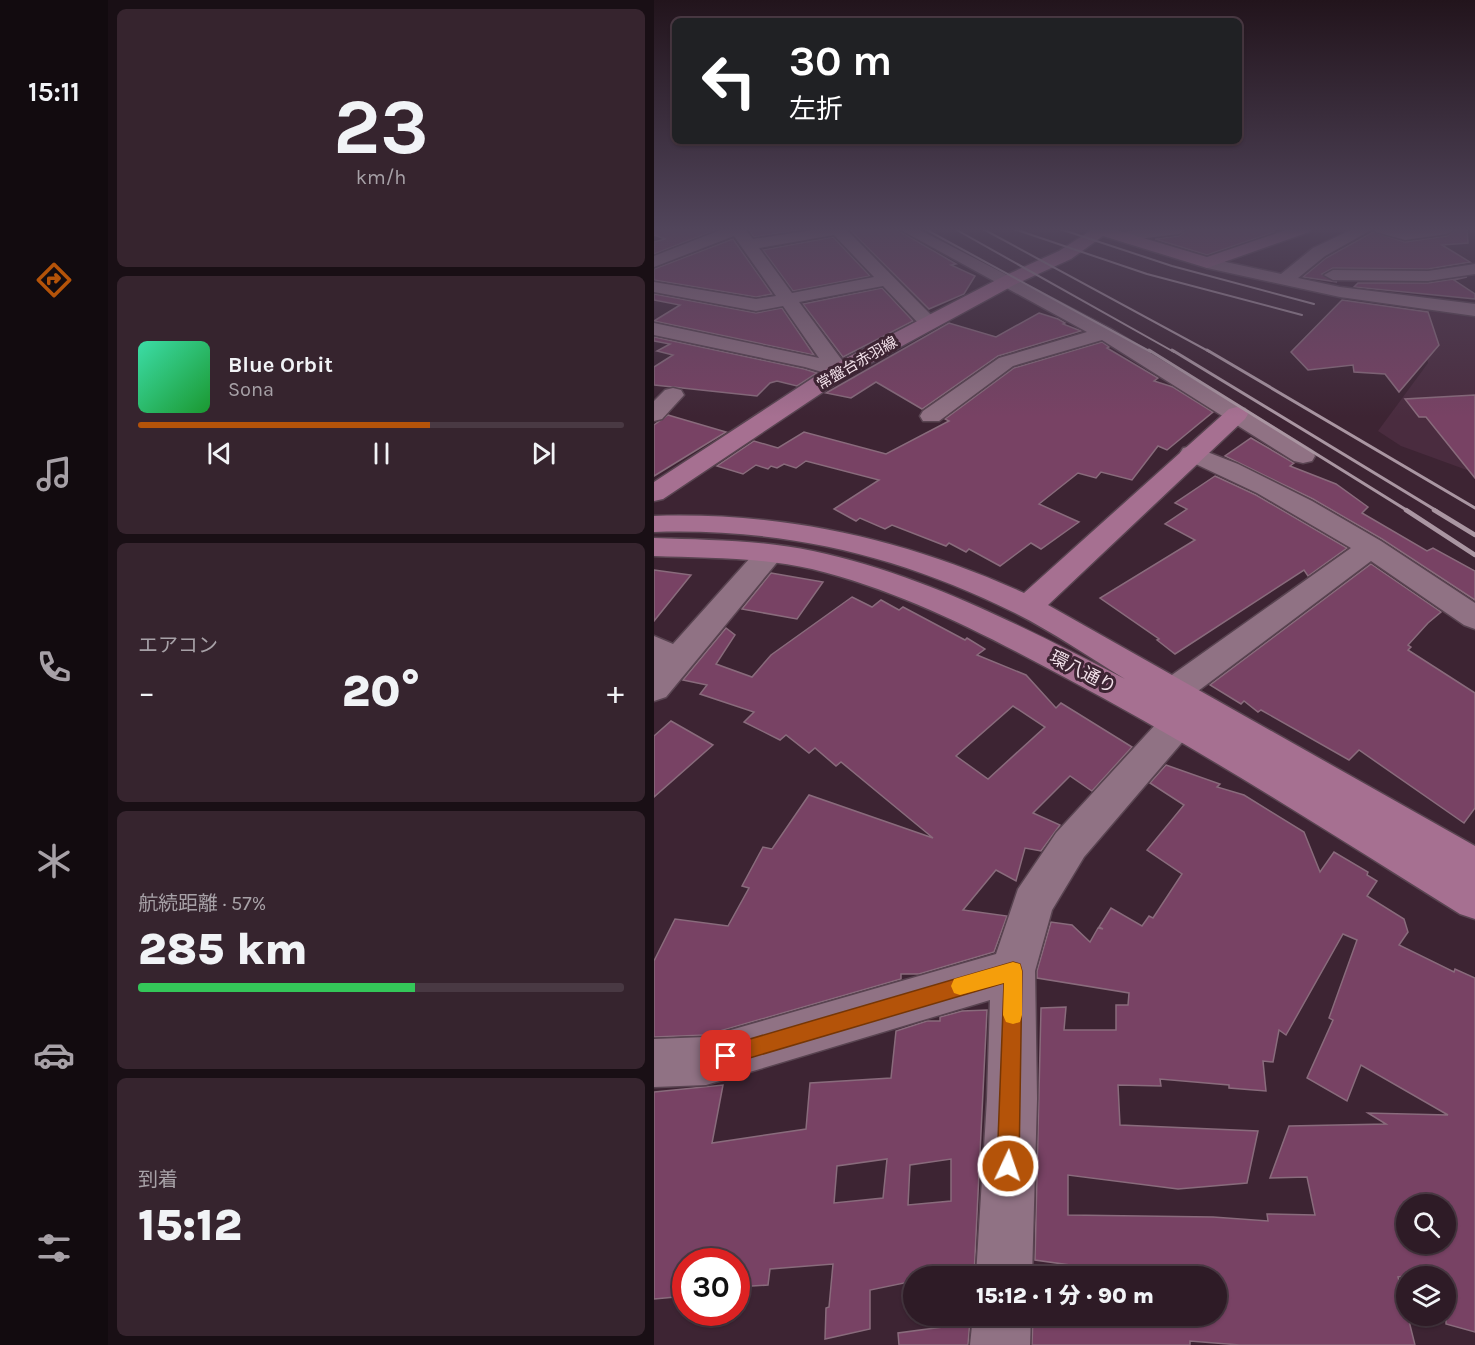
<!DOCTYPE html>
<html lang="ja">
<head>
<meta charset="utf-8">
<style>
  body { margin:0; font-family:Karla,"Noto Sans JP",sans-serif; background:#36242e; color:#f1f3f6; height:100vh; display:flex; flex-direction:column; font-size:22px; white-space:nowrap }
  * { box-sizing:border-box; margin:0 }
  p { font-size:20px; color:#a7a1a7 }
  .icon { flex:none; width:33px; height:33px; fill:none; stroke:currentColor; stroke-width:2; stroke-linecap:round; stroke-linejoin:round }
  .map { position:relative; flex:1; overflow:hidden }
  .details { display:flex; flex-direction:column; gap:9px; padding:9px; background:#190f15; width:546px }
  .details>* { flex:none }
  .hud { position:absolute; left:18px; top:18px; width:570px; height:126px; border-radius:9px; box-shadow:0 2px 4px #0004,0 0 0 2px #493943; background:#202124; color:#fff; overflow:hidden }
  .controls { position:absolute; left:742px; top:1194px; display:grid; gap:12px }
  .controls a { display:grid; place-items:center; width:60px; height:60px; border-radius:50%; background:#2e1b26; box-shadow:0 2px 4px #0004,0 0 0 2px #493943; font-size:30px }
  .speed { position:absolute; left:18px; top:1248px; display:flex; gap:12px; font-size:30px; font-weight:700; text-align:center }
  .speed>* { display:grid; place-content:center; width:78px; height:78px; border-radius:50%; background:#2e1b26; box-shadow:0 2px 4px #0004,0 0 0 2px #493943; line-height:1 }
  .speed .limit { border:9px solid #d22; background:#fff; color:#111 }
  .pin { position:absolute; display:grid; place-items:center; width:51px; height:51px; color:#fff; margin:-26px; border-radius:12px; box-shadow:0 3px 9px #0006 }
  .me { position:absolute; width:66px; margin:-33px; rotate:3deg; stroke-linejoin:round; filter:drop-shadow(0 0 4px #0008) }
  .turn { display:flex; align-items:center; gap:21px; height:126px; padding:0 18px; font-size:27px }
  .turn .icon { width:78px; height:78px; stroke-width:2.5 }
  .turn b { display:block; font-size:42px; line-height:51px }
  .big { font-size:45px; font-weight:800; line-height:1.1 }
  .details .card { flex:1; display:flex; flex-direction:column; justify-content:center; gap:9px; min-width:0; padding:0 21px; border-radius:9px; background:#36242e }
  .details .dial { align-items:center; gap:0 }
  .dial b { font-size:78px; line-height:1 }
  .song { display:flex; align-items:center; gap:18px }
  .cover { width:72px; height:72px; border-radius:9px; background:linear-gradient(135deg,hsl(160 70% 55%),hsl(130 70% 35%)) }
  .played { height:6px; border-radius:3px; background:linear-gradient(90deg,#b45309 60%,#493943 60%) }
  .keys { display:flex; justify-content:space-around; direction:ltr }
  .heat { display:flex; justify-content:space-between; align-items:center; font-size:33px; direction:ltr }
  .charge { height:9px; border-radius:4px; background:linear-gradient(90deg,#34c759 57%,#493943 0) }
  .trip { position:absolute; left:249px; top:1266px; width:324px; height:60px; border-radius:30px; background:#2e1b26; box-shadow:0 2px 4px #0004,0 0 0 2px #493943; font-weight:800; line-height:60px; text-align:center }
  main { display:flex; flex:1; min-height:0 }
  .tabs { display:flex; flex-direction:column; width:108px; justify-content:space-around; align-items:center; background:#120b0f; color:#a7a1a7 }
  .tabs .icon { width:42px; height:42px }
  .tabs .active { color:#b45309 }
  .tabs b { font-size:27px; color:#f1f3f6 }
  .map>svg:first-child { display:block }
  .built { fill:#4a2c3f }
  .building { fill:#784264; stroke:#896b7c; stroke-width:1.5; fill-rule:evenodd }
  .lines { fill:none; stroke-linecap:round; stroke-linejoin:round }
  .minor-casing { stroke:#594451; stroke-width:3 }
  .major-casing { stroke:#594451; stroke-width:3 }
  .minor { fill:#907284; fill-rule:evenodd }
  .major { fill:#a67091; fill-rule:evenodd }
  .rail-far2 { stroke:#aa96a2; stroke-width:2 }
  .rail-far1 { stroke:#aa96a2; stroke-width:3 }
  .rail { stroke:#aa96a2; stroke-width:4.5 }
  .route { fill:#b45309; stroke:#753606; stroke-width:1.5 }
  .slow { fill:#f59e0b }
  .labels { text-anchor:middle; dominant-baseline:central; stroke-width:6; stroke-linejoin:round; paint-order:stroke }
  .far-street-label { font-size:15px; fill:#f3e2eb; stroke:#3d2433 }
  .street-label { font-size:18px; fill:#f3e2eb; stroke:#3d2433 }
</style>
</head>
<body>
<main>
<nav class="tabs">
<b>15:11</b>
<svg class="icon active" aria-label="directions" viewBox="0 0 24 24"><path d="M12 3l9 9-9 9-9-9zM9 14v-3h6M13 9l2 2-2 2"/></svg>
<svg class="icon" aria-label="music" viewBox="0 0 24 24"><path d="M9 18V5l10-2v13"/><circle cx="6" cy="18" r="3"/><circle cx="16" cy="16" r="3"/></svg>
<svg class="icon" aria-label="phone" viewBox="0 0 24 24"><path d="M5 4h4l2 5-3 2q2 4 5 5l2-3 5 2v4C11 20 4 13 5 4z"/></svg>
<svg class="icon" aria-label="climate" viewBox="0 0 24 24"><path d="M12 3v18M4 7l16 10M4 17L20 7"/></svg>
<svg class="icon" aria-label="car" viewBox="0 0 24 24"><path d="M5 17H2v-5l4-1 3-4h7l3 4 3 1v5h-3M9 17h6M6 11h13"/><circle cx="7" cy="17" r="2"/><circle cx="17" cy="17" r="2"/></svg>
<svg class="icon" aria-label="filters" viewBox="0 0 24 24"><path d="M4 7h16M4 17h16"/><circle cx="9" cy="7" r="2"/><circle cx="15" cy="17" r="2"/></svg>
</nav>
<section class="details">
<div class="card dial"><b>23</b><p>km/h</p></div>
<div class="card">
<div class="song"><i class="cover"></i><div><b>Blue Orbit</b><p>Sona</p></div></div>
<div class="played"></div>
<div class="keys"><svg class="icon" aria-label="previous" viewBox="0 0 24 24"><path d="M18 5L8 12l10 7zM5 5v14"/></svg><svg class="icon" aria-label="pause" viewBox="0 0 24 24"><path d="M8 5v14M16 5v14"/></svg><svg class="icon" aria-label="next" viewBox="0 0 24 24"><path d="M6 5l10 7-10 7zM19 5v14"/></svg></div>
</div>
<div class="card"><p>エアコン</p>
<div class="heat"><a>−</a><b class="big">20°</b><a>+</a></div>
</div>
<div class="card"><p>航続距離 · 57%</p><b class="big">285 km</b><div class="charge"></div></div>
<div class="card"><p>到着</p><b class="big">15:12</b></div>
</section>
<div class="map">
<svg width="821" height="1345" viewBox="0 0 821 1345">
  <rect width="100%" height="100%" fill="#3d2433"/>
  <path class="built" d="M 764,309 L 821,315 L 821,473 L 747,446 L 724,431 L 774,363 Z"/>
  <g class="building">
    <path d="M 0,229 L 64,229 L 0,254 L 0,242 L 11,239 L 0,235 Z"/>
    <path d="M 94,229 L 152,229 L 100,237 Z"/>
    <path d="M 195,229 L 242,229 L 302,264 L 297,265 L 321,276 L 310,294 L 275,309 Z"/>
    <path d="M 535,229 L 620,229 L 620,232 L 553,255 L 501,239 L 525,236 Z"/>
    <path d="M 803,229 L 813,229 L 814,243 L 788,245 L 816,262 L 774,269 L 679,268 L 668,274 L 683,282 L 649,277 L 672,258 L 719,232 L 751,242 L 793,236 Z"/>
    <path d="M 179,237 L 216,276 L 139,291 L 109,250 Z"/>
    <path d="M 79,239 L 118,294 L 102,297 L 0,280 L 0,269 Z"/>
    <path d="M 813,277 L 800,280 L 821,294 L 821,299 L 700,287 L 704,283 L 774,283 Z"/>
    <path d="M 228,288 L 259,321 L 189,357 L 149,304 Z"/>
    <path d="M 0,294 L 102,313 L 128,308 L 160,355 L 0,321 L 26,305 L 0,300 Z"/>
    <path d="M 688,300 L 774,312 L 785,345 L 745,392 L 731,374 L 700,372 L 699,365 L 654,370 L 637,352 Z"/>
    <path d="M 385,313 L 404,319 L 411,323 L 409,324 L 427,331 L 344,356 L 268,409 L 222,382 L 197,398 L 172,393 L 295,323 L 342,337 Z"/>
    <path d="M 0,337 L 150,369 L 163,373 L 143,386 L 123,381 L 116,383 L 103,396 L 0,385 L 0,367 L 19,355 L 3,351 L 16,344 L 0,341 Z"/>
    <path d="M 448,342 L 455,347 L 453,348 L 504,378 L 500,381 L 519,387 L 559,412 L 513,450 L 504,446 L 478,480 L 447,472 L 442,478 L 424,473 L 385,504 L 425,522 L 387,549 L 377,543 L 346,566 L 315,549 L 312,552 L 295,543 L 292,546 L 238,525 L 231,529 L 206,518 L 202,521 L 180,509 L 225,480 L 152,461 L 142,468 L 130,464 L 123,468 L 117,466 L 114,469 L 102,465 L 89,474 L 63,466 L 100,441 L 124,448 L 150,432 L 232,454 L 295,421 L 291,419 L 360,368 Z"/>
    <path d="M 821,395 L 821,478 L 772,417 L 765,417 L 751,399 Z"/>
    <path d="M 14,415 L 72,432 L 0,476 L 0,425 Z"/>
    <path d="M 597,438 L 640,463 L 636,466 L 682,484 L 714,507 L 708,513 L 773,551 L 779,548 L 821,571 L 821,600 L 728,539 L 659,499 L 571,456 Z"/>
    <path d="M 561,476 L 602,495 L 693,548 L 654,576 L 650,570 L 521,654 L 503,640 L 505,639 L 446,598 L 541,540 L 511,524 L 533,509 L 521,503 Z"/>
    <path d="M 717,564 L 787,612 L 774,623 L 754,645 L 757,647 L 754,650 L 821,693 L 821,808 L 810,823 L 705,750 L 695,760 L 607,710 L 604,712 L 590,701 L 587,704 L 556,685 Z"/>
    <path d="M 0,570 L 37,575 L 0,621 Z"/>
    <path d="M 117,573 L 169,582 L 143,619 L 88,609 Z"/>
    <path d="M 198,597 L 218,607 L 227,600 L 245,610 L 249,607 L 311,640 L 313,638 L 331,649 L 323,655 L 372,675 L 402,708 L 407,703 L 478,747 L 438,791 L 416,776 L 379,813 L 406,825 L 387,851 L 371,848 L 362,881 L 342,870 L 309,910 L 353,916 L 340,952 L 265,974 L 247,974 L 247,979 L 52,1035 L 0,1037 L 0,961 L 21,919 L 74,926 L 95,888 L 88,886 L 109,847 L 118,849 L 155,795 L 279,838 L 187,762 L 182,766 L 161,748 L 155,753 L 132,735 L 126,740 L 90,722 L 100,712 L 46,694 L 53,685 L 29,680 L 72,628 L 81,635 L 62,664 L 98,677 L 117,655 ZM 359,706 L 391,727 L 334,779 L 302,756 Z"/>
    <path d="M 17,721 L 59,745 L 0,797 L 0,736 Z"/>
    <path d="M 512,765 L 566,784 L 563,787 L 590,795 L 650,832 L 666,872 L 680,852 L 714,872 L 713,875 L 723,881 L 713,896 L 750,919 L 754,932 L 745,945 L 800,972 L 801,969 L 821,978 L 821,1332 L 792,1324 L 792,1276 L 753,1276 L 744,1277 L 761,1345 L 586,1345 L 536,1341 L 536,1345 L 378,1345 L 379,1316 L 562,1316 L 562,1276 L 506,1274 L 506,1276 L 430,1276 L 430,1267 L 381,1260 L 387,1008 L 412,1007 L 410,1030 L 462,1030 L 462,1005 L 474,1005 L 475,993 L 383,978 L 383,971 L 397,922 L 418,925 L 436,942 L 444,928 L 449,929 L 445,927 L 457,908 L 488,926 L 495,916 L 499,918 L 528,874 L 493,850 L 530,805 L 496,783 ZM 689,934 L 703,940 L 675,1018 L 679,1020 L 653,1078 L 693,1101 L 707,1065 L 794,1115 L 714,1113 L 732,1124 L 635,1126 L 616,1178 L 653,1177 L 661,1215 L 613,1214 L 614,1221 L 559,1217 L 414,1215 L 414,1175 L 524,1189 L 593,1183 L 604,1131 L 466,1125 L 464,1085 L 507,1086 L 506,1079 L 575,1085 L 575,1088 L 612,1091 L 609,1061 L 619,1062 L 625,1030 L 632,1035 ZM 753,1204 L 792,1204 L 792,1244 L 753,1244 Z"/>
    <path d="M 333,1010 L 320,1276 L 260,1276 L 260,1281 L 216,1290 L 216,1329 L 171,1339 L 172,1308 L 175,1307 L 179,1264 L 116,1269 L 114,1285 L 82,1287 L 82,1262 L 32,1262 L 32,1296 L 0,1299 L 0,1092 L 69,1085 L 58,1143 L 152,1129 L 156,1083 L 237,1078 L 242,1031 L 273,1021 L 286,1021 L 286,1017 L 308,1011 ZM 233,1159 L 229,1198 L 180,1203 L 183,1166 ZM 297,1159 L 297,1201 L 254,1205 L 256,1165 Z"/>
    <path d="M 311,1319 L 316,1319 L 314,1345 L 245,1345 L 244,1333 L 311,1324 Z"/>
  </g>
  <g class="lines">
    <g class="minor-casing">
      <g id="minor">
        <path d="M 69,229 L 91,229 L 99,239 L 165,229 L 192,229 L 285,323 L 275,329 L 268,327 L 229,286 L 145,302 L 196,371 L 193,376 L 185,377 L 151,367 L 0,335 L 0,323 L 165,358 L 129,306 L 102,311 L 0,292 L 0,282 L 102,299 L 122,296 L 80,236 L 0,267 L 0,256 ZM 180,235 L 220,277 L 138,293 L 105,248 Z"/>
        <path d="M 245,229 L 264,229 L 457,329 L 658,451 L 661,456 L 658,461 L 649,463 L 640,461 L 448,340 L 359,366 L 285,421 L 269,421 L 266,416 L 269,411 L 345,358 L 433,332 Z"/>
        <path d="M 436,229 L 455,229 L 447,234 L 438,232 Z"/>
        <path d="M 489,229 L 533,229 L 525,234 L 468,241 L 460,236 L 462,233 Z"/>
        <path d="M 699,229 L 719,229 L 671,256 L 644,278 L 686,287 L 821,304 L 821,316 L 686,297 L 553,268 L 544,263 L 553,258 L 627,274 L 659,248 Z"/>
        <path d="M 720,229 L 801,229 L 793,234 L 751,240 L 722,232 Z"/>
        <path d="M 821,264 L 821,274 L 774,281 L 679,280 L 670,275 L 679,270 L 774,271 Z"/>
        <path d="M 19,388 L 27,390 L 30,395 L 8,419 L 0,421 L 0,401 L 11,390 Z"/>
        <path d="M 538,446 L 584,464 L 658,501 L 727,541 L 821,603 L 821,629 L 810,625 L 717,561 L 532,700 L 520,704 L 508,700 L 503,691 L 508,682 L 697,548 L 603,493 L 529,458 L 526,453 L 529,448 Z"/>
        <path d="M 115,545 L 125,548 L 129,554 L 125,560 L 12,697 L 0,701 L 0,636 L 19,644 L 105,548 Z"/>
        <path d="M 525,708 L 537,712 L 542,722 L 537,732 L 430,857 L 398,910 L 381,971 L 383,1099 L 378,1276 L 322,1276 L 333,1099 L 336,1000 L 52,1085 L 0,1087 L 0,1039 L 52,1037 L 342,954 L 364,889 L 402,833 L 513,712 Z"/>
        <path d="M 319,1316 L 377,1316 L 376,1345 L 316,1345 Z"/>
      </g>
    </g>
    <g class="major-casing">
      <g id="major">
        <path d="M 439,229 L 459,229 L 553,257 L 635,229 L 657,229 L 655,232 L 553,268 L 449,236 L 417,259 L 360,285 L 193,376 L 9,499 L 0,501 L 0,482 L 177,366 L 348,277 L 405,251 Z"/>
        <path d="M 583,407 L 591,409 L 594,414 L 591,419 L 394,605 L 821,846 L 821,919 L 806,914 C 676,833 548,750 412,678 C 332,635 248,591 158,569 C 107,557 52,558 0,556 L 0,538 C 53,540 107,540 159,551 C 269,574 371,628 471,679 C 435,657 399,632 361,613 C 245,555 130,528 0,532 L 0,516 C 132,512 250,539 370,593 L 575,409 Z"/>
      </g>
    </g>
    <use href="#minor" class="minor"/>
    <use href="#major" class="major"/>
    <g class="rail-far2">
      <path d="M 271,229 L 497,352"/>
      <path d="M 301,229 L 520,352"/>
      <path d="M 329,229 L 556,352"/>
      <path d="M 360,229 L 493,274 L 648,315"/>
      <path d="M 406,229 L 518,266 L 660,304"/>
    </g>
    <g class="rail-far1">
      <path d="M 495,350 L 754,511"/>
      <path d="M 518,350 L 783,511"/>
      <path d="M 553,350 L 821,508"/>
    </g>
    <g class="rail">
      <path d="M 752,510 L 821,555"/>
      <path d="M 780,510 L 821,535"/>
    </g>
  </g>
  <linearGradient id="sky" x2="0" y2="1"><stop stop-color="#22141c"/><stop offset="0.55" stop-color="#51455b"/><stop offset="1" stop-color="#51455b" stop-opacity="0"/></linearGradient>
  <rect width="821" height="417" fill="url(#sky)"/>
  <path class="route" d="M 359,962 L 366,964 L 368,971 L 365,1166 L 362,1174 L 354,1177 L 347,1174 L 343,1166 L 350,983 L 72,1065 L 65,1063 L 62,1056 L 65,1049 L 72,1046 Z"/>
  <path class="slow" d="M 359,962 L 366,964 L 368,971 L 368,1015 L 366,1022 L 359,1024 L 352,1022 L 349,1015 L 350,983 L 306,995 L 300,993 L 297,986 L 300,979 Z"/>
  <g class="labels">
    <g class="far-street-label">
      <text transform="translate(203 363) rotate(-30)">常盤台赤羽線</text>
    </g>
    <g class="street-label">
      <text transform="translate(429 672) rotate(27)">環八通り</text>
    </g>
  </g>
</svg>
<div class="controls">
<a><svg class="icon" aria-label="search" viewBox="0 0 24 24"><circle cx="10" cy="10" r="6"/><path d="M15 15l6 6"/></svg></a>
<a><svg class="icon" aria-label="layers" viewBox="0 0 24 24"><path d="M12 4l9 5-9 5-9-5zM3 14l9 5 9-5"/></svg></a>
</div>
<div class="speed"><div class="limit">30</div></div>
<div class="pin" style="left:72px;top:1056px;background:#d93025"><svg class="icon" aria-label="arrive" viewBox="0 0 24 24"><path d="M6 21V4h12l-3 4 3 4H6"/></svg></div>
<svg class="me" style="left:354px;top:1166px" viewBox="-20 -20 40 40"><circle r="17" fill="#b45309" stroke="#fff" stroke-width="3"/><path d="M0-11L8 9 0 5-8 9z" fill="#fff"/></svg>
<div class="trip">15:12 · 1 分 · 90 m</div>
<div class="hud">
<div class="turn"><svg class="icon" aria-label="left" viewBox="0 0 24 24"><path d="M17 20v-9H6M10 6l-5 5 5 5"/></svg><div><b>30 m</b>左折</div></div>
</div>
</div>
</main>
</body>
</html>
